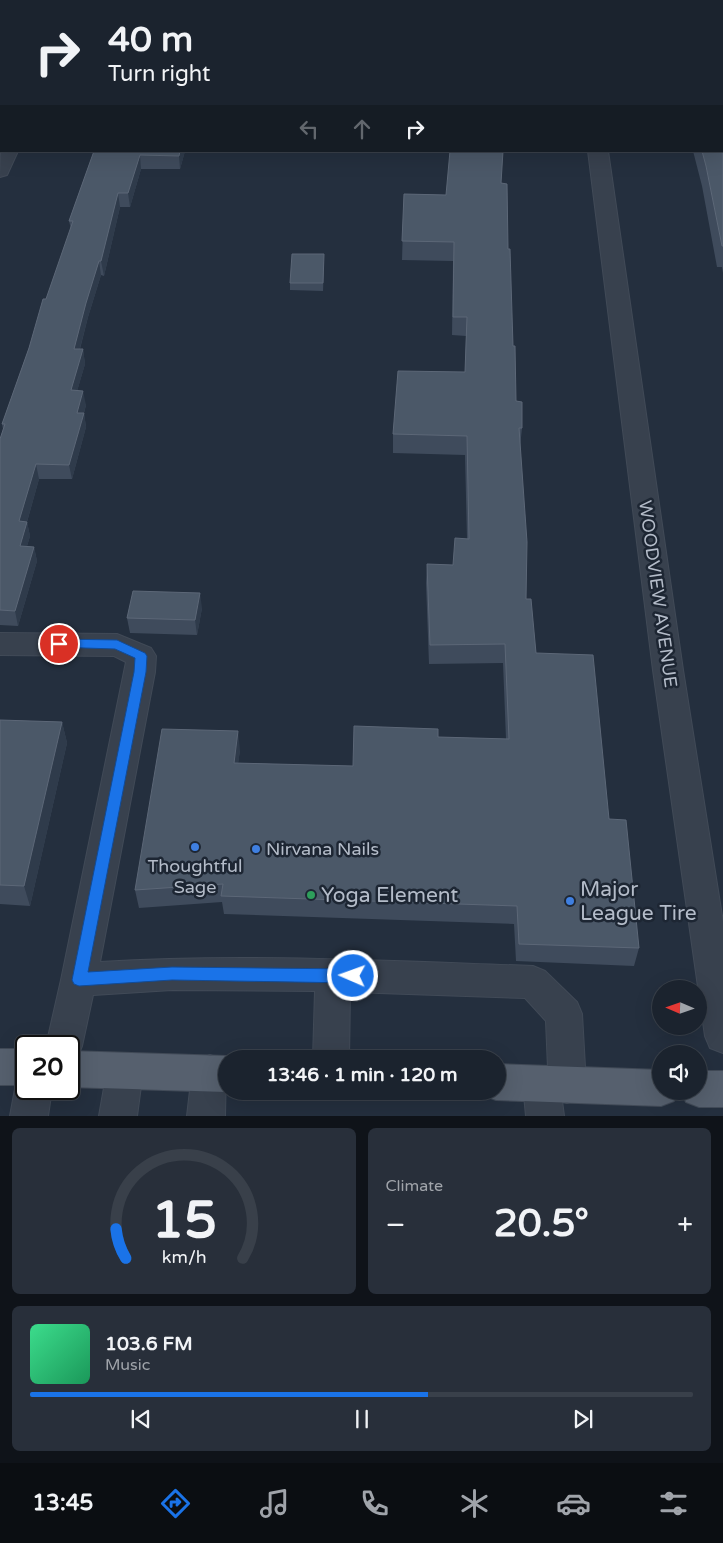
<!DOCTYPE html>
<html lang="en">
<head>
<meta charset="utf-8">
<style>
  body { margin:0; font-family:"Varela Round",sans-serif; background:#282f3a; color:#f1f3f6; height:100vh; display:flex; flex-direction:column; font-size:19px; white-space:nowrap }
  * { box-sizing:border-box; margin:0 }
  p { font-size:16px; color:#a0a4aa }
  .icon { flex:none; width:28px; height:28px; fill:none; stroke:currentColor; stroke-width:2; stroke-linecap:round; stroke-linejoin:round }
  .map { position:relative; height:1116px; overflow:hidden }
  .panel { display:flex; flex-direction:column; gap:12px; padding:12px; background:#0f1319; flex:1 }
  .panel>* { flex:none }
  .top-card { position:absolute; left:0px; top:0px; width:724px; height:152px; box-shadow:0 5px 20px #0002,0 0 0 1px #39404a; background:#1b232e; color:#f1f3f6; overflow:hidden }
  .needle { width:32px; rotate:272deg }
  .tools { position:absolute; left:652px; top:980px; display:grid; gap:10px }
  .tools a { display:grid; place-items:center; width:55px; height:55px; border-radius:50%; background:#1b232e; box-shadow:0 5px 20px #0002,0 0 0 1px #39404a; font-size:25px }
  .speed { position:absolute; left:15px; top:1035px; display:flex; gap:10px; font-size:25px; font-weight:700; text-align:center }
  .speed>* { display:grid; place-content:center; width:65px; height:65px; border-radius:50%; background:#1b232e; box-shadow:0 5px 20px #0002,0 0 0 1px #39404a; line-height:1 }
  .speed .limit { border:2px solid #111; border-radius:8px; background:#fff; color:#111 }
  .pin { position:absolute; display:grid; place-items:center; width:42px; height:42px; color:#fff; margin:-21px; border:2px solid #fff; border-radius:50%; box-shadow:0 1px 5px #0007 }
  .me { position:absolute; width:55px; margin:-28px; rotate:272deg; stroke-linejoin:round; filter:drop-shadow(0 0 4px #0008) }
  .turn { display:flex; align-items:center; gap:18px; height:105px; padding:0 25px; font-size:22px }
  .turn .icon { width:65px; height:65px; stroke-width:2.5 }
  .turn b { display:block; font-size:35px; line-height:42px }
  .lanes { display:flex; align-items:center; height:48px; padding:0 25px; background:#0003; justify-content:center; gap:25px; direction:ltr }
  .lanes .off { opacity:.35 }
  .big { font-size:38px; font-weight:700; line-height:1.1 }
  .panel .widget { flex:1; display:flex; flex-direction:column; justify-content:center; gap:8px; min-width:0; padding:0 18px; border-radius:8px; background:#282f3a }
  .panel .dial { align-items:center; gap:0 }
  .dial svg { height:130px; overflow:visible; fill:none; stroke:#39404a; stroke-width:7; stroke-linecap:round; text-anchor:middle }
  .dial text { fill:#f1f3f6; stroke:none }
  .song { display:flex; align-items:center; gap:15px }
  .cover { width:60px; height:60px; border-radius:8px; background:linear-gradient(135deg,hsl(150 70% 55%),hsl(150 70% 35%)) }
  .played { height:5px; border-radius:2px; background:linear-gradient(90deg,#1a73e8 60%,#39404a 60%) }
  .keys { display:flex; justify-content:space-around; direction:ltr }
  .heat { display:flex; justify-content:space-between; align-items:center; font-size:28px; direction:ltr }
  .panel .tiles { flex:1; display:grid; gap:12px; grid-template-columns:1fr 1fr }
  .widget:last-child { grid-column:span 2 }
  .trip { position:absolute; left:218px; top:1050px; width:288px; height:50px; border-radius:25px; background:#1b232e; box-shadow:0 5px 20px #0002,0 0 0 1px #39404a; font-weight:700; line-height:50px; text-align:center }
  .tab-bar { display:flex; height:80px; justify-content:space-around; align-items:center; background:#0b0e12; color:#a0a4aa }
  .tab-bar .icon { width:35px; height:35px }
  .tab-bar .active { color:#1a73e8 }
  .tab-bar b { font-size:22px; color:#f1f3f6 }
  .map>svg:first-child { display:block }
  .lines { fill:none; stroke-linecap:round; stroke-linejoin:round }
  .minor-casing { stroke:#414a57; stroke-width:2 }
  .major-casing { stroke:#414a57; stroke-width:2 }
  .minor { fill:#38414e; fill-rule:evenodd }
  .major { fill:#56606e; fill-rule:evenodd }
  .wall { fill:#3f4b5c }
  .shaded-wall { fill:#2f3b4b }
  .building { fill:#4b5868; stroke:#5c6777 }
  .route { fill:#1a73e8; stroke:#114b97 }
  .shop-dot { fill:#3f7fe0; stroke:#1d2633; stroke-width:2 }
  .leisure-dot { fill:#2e9e5b; stroke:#1d2633; stroke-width:2 }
  .labels { text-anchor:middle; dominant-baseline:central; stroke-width:5; stroke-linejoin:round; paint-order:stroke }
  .street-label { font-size:18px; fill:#b4bcc9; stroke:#1d2633 }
  .poi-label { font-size:18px; fill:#b4bcc9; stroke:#1d2633; text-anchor:start }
  .near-poi-label { font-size:21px; fill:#b4bcc9; stroke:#1d2633; text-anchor:start }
</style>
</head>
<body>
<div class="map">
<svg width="723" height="1116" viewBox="0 0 723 1116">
  <rect width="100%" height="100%" fill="#242f3e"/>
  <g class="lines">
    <g class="minor-casing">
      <g id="minor">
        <path d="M 56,0 L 74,0 L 74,1 L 57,1 Z"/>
        <path d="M 568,0 L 586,0 L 586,1 L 569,1 Z"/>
        <rect x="722" y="71" width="1" height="12"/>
        <path d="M 1,147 L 1,151 L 18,151 L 7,175 L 0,177 Z"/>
        <path d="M 588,151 L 608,151 L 683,670 L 723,922 L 723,1053 L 710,1048 L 705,1036 L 653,670 Z"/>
        <path d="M 0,633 L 117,634 L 151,648 L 156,656 L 155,672 L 100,962 C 244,953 389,961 533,966 L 545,971 L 577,1002 L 582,1014 L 586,1085 L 580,1098 L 567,1103 L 562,1101 L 564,1116 L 526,1116 L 523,1084 L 529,1071 L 542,1066 L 548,1068 L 546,1021 L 525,998 L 350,992 L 349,1059 L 313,1059 L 315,991 L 172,990 L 93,995 L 82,1046 L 77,1058 L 69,1061 L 69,1046 L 46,1046 L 61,980 L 126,662 L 114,656 L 0,655 Z"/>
        <path d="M 125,1053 L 138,1058 L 143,1071 L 137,1116 L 99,1116 L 107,1071 L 112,1058 Z"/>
        <path d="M 210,1055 L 223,1060 L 226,1068 L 225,1116 L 187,1116 L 192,1073 L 197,1060 Z"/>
        <path d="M 26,1074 L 26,1089 L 52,1089 L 48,1116 L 10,1116 L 15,1089 L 21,1076 Z"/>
      </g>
    </g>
    <g class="major-casing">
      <g id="major">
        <rect x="0" y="1049" width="26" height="36"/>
        <path d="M 69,1051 L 226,1056 L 232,1059 L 226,1059 L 226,1092 L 69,1087 Z"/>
        <path d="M 496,1064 L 661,1070 L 661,1091 L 678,1091 L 674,1101 L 661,1106 L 496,1100 L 483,1095 L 481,1091 L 496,1091 Z"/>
        <path d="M 699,1071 L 723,1071 L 723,1107 L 699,1107 L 686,1102 L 681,1091 L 699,1091 Z"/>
      </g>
    </g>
    <use href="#minor" class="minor"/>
    <use href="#major" class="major"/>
  </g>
  <g class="wall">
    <path d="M 723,115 L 723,273 L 722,267 L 717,267 L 702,186 L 693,151 L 722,151 Z"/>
    <path d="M 94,151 L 185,151 L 180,169 L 141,169 L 130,207 L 120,207 L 104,276 L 101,275 L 88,317 L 80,349 L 83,349 L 85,364 L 77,391 L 86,405 L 84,413 L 86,427 L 72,479 L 39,479 L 27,522 L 30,536 L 27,546 L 34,547 L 37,561 L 18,626 L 0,625 L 0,439 L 3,429 L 2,424 L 71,229 L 69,221 Z"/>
    <path d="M 501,183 L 508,249 L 516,401 L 522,428 L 520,447 L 526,599 L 536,653 L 609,819 L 639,948 L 634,966 L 516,961 L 514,924 L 224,914 L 222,902 L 139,908 L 135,890 L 240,750 L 238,763 L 353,766 L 438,737 L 506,739 L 503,663 L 429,664 L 426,583 L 427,564 L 453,565 L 467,539 L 465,455 L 393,453 L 393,434 L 465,372 L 466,336 L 452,335 L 453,261 L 402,260 L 404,194 L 446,195 Z"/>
    <path d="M 324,262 L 323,291 L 290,290 L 290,283 Z"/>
    <path d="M 202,608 L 197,635 L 130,633 L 127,618 Z"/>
    <path d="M 0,720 L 62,722 L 67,743 L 30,906 L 0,904 Z"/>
  </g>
  <g class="shaded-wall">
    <path d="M 180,151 L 185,151 L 180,169 L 179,156 Z"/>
    <path d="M 140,155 L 141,169 L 130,207 L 128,193 Z"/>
    <path d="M 118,193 L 120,207 L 104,276 L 101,261 Z"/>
    <path d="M 99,261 L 101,275 L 88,317 L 76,363 L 74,349 L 86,303 Z"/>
    <path d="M 83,349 L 85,364 L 73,405 L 71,390 Z"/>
    <path d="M 83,391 L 86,405 L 83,417 L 84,413 L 86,427 L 72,479 L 69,465 L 77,413 Z"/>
    <path d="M 36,464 L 39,479 L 23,536 L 19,521 Z"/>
    <path d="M 27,522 L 30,536 L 23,560 L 20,546 Z"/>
    <path d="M 34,547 L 37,561 L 18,626 L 15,611 Z"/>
    <path d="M 200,593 L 202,608 L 197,635 L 195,620 Z"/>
    <path d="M 62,722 L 67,743 L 30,906 L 24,886 Z"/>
    <path d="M 238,731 L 240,750 L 236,781 L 234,763 Z"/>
  </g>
  <g class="building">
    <rect x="140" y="0" width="60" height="1"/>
    <rect x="397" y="0" width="98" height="1"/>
    <rect x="657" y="0" width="48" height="1"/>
    <path d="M 722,113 L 723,115 L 723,246 L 722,246 L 706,166 L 702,151 L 722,151 Z"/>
    <path d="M 94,151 L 180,151 L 179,156 L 140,155 L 128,193 L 118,193 L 101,261 L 99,261 L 86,303 L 74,349 L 83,349 L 71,390 L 83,391 L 77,413 L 84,413 L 69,465 L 36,464 L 19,521 L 27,522 L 20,546 L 34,547 L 15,611 L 0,610 L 0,439 L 5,424 L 2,424 L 29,348 L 43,299 L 46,299 L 73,221 L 69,221 Z"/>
    <path d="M 450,151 L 503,151 L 501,183 L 507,184 L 508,249 L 510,249 L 513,346 L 515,346 L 516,401 L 522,402 L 522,428 L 519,428 L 527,542 L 526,599 L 531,599 L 536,653 L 593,655 L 609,819 L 626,820 L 639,948 L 519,944 L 517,906 L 221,896 L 223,884 L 135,890 L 162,729 L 238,731 L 234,763 L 353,766 L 354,726 L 438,729 L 438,737 L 509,739 L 505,644 L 430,645 L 427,564 L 453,565 L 455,538 L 469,539 L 467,436 L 393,434 L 398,371 L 465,372 L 467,317 L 453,317 L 454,242 L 402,241 L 404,194 L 446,195 Z"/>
    <path d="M 292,254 L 324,254 L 323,283 L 290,283 Z"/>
    <path d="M 133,591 L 200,593 L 195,620 L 127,618 Z"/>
    <path d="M 0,720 L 62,722 L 24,886 L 0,885 Z"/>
  </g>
  <path class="route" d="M 59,639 L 117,640 L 145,653 L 147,656 L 146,672 L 88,972 L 172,967 L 353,969 L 358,971 L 360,976 L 358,981 L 353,983 L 172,980 L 79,986 L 74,984 L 72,980 L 134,672 L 135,658 L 115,649 L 55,647 L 53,644 L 55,640 Z"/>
  <g class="shop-dot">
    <circle cx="195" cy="847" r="5"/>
    <circle cx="256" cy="849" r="5"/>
    <circle cx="570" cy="901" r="5"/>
  </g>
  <circle class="leisure-dot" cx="311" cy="895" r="5"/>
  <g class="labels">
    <g class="street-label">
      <text transform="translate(658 594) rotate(82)">WOODVIEW AVENUE</text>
    </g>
    <g class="poi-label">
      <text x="266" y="849">Nirvana Nails</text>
      <text x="195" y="866" text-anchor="middle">Thoughtful<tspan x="195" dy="21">Sage</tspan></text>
    </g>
    <g class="near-poi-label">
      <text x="580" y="889">Major<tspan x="580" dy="24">League Tire</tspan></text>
      <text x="321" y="895">Yoga Element</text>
    </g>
  </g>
</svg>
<div class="tools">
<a><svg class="needle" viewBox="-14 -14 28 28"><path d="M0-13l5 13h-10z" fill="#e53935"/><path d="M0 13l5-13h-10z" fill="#a0a4aa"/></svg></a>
<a><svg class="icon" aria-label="sound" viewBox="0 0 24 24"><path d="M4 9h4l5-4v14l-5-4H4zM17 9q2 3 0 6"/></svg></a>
</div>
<div class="speed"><div class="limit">20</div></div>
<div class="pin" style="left:59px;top:644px;background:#d93025"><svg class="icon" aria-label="arrive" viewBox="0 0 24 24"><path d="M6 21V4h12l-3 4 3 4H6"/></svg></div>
<svg class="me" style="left:353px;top:976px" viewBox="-20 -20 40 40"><circle r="17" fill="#1a73e8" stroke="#fff" stroke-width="3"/><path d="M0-11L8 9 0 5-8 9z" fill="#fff"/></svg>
<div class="trip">13:46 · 1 min · 120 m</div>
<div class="top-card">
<div class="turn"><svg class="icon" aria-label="right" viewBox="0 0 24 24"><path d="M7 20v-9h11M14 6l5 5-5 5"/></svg><div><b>40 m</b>Turn right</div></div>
<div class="lanes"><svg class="icon off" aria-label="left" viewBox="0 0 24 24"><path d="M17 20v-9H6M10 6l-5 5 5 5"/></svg><svg class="icon off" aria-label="ahead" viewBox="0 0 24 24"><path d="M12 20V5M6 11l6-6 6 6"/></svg><svg class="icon" aria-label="right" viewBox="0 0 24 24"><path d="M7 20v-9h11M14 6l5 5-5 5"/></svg></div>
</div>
</div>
<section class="panel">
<div class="tiles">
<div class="widget dial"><svg viewBox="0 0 100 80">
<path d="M14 69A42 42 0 1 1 86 69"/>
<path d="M14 69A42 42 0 0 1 8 51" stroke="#1a73e8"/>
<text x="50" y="56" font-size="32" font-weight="700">15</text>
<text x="50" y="72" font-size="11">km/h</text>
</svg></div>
<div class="widget"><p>Climate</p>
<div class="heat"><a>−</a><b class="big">20.5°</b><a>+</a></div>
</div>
<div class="widget">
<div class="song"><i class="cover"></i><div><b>103.6 FM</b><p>Music</p></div></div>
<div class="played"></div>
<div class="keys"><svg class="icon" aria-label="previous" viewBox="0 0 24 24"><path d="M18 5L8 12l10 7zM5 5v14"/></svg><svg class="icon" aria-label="pause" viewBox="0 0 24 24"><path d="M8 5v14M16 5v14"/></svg><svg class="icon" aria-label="next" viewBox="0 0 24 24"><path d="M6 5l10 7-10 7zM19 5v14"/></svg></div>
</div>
</div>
</section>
<nav class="tab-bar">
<b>13:45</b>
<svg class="icon active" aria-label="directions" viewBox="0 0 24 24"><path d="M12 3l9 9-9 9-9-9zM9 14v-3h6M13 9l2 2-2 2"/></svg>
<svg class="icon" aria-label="music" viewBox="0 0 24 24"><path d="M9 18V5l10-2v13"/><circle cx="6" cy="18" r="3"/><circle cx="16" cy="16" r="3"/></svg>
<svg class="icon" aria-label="phone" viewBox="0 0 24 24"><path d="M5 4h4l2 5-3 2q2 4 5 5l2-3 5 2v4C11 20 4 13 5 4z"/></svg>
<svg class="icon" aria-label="climate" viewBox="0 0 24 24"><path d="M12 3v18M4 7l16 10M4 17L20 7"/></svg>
<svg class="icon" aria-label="car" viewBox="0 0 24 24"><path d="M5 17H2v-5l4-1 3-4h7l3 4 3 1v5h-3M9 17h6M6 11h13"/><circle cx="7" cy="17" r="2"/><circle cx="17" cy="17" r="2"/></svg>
<svg class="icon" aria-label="filters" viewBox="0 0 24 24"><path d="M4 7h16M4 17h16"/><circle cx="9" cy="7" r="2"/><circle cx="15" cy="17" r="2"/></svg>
</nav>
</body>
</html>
